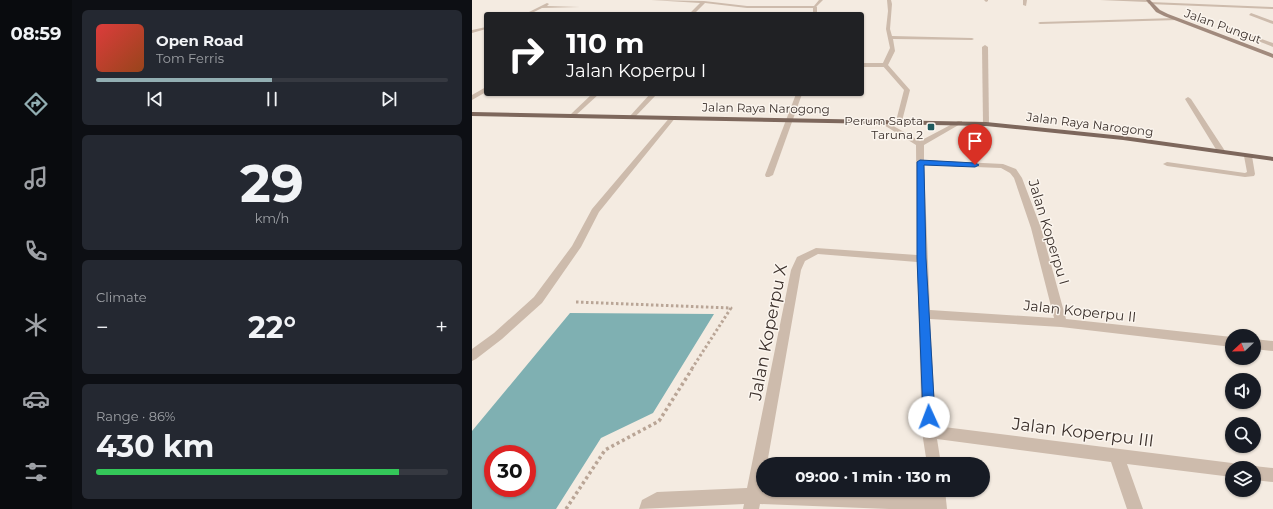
<!DOCTYPE html>
<html lang="en">
<head>
<meta charset="utf-8">
<style>
  body { margin:0; font-family:Montserrat,sans-serif; background:#242831; color:#f1f3f6; height:100vh; display:flex; flex-direction:column; font-size:15px; white-space:nowrap }
  * { box-sizing:border-box; margin:0 }
  p { font-size:13px; color:#9ea1a6 }
  .icon { flex:none; width:22px; height:22px; fill:none; stroke:currentColor; stroke-width:2; stroke-linecap:round; stroke-linejoin:round }
  .map { position:relative; flex:1; overflow:hidden }
  .sheet { display:flex; flex-direction:column; gap:10px; padding:10px; background:#0d0f14; width:400px }
  .sheet>* { flex:none }
  .top-card { position:absolute; left:12px; top:12px; width:380px; height:84px; border-radius:4px; box-shadow:0 1px 3px #0004; background:#202124; color:#fff; overflow:hidden }
  .needle { width:26px; rotate:248deg }
  .buttons { position:absolute; left:753px; top:329px; display:grid; gap:8px }
  .buttons a { display:grid; place-items:center; width:36px; height:36px; border-radius:50%; background:#171b24; box-shadow:0 1px 3px #0004; font-size:20px }
  .speed { position:absolute; left:12px; top:445px; display:flex; gap:8px; font-size:20px; font-weight:700; text-align:center }
  .speed>* { display:grid; place-content:center; width:52px; height:52px; border-radius:50%; background:#171b24; box-shadow:0 1px 3px #0004; line-height:1 }
  .speed .limit { border:6px solid #d22; background:#fff; color:#111 }
  .pin { position:absolute; display:grid; place-items:center; width:34px; height:34px; color:#fff; margin:-41px -17px; border-radius:50% 50% 50% 0; rotate:-45deg; box-shadow:0 0 4px #0007 }
  .pin .icon { rotate:45deg }
  .me { position:absolute; width:44px; margin:-22px; rotate:358deg; stroke-linejoin:round; filter:drop-shadow(0 0 3px #0008) }
  .turn { display:flex; align-items:center; gap:14px; height:84px; padding:0 16px; font-size:18px }
  .turn .icon { width:52px; height:52px; stroke-width:2.5 }
  .turn b { display:block; font-size:28px; line-height:34px }
  .big { font-size:30px; font-weight:700; line-height:1.1 }
  .sheet .tile { flex:1; display:flex; flex-direction:column; justify-content:center; gap:6px; min-width:0; padding:0 14px; border-radius:6px; background:#242831 }
  .sheet .dial { align-items:center; gap:0 }
  .dial b { font-size:52px; line-height:1 }
  .song { display:flex; align-items:center; gap:12px }
  .cover { width:48px; height:48px; border-radius:6px; background:linear-gradient(135deg,hsl(0 70% 55%),hsl(20 70% 35%)) }
  .played { height:4px; border-radius:2px; background:linear-gradient(90deg,#92aeb2 50%,#363941 50%) }
  .keys { display:flex; justify-content:space-around; direction:ltr }
  .heat { display:flex; justify-content:space-between; align-items:center; font-size:22px; direction:ltr }
  .charge { height:6px; border-radius:3px; background:linear-gradient(90deg,#34c759 86%,#363941 0) }
  .trip { position:absolute; left:284px; top:457px; width:234px; height:40px; border-radius:20px; background:#171b24; box-shadow:0 1px 3px #0004; font-weight:700; line-height:40px; text-align:center }
  main { display:flex; flex:1; min-height:0 }
  .menu { display:flex; flex-direction:column; width:72px; justify-content:space-around; align-items:center; background:#090b0e; color:#9ea1a6 }
  .menu .icon { width:28px; height:28px }
  .menu .active { color:#92aeb2 }
  .menu b { font-size:18px; color:#f1f3f6 }
  .map>svg:first-child { display:block }
  .water { fill:#7fb0b2; fill-rule:evenodd }
  .lines { fill:none; stroke-linecap:round; stroke-linejoin:round }
  .path-far1 { stroke:#b9a596; stroke-width:3; stroke-dasharray:2.5 2.5; stroke-linecap:butt }
  .path { stroke:#b9a596; stroke-width:3.5; stroke-dasharray:3 3; stroke-linecap:butt }
  .lane { fill:#cdbbac; fill-rule:evenodd }
  .street { fill:#cdbbac; fill-rule:evenodd }
  .secondary { fill:#a18a7d; fill-rule:evenodd }
  .primary { fill:#7d675c; fill-rule:evenodd }
  .route { fill:#1a73e8; stroke:#114b97 }
  .poi-dot { fill:#1f5a5e; stroke:#fbf5ee; stroke-width:1.5 }
  .labels { text-anchor:middle; dominant-baseline:central; stroke-width:3; stroke-linejoin:round; paint-order:stroke }
  .far-street-label { font-size:12px; fill:#3b302b; stroke:#fbf5ee }
  .far-poi-label { font-size:12px; fill:#3b302b; stroke:#fbf5ee; text-anchor:end }
  .street-label { font-size:14px; fill:#3b302b; stroke:#fbf5ee }
  .near-street-label { font-size:17px; fill:#3b302b; stroke:#fbf5ee }
</style>
</head>
<body>
<main>
<nav class="menu">
<b>08:59</b>
<svg class="icon active" aria-label="directions" viewBox="0 0 24 24"><path d="M12 3l9 9-9 9-9-9zM9 14v-3h6M13 9l2 2-2 2"/></svg>
<svg class="icon" aria-label="music" viewBox="0 0 24 24"><path d="M9 18V5l10-2v13"/><circle cx="6" cy="18" r="3"/><circle cx="16" cy="16" r="3"/></svg>
<svg class="icon" aria-label="phone" viewBox="0 0 24 24"><path d="M5 4h4l2 5-3 2q2 4 5 5l2-3 5 2v4C11 20 4 13 5 4z"/></svg>
<svg class="icon" aria-label="climate" viewBox="0 0 24 24"><path d="M12 3v18M4 7l16 10M4 17L20 7"/></svg>
<svg class="icon" aria-label="car" viewBox="0 0 24 24"><path d="M5 17H2v-5l4-1 3-4h7l3 4 3 1v5h-3M9 17h6M6 11h13"/><circle cx="7" cy="17" r="2"/><circle cx="17" cy="17" r="2"/></svg>
<svg class="icon" aria-label="filters" viewBox="0 0 24 24"><path d="M4 7h16M4 17h16"/><circle cx="9" cy="7" r="2"/><circle cx="15" cy="17" r="2"/></svg>
</nav>
<section class="sheet">
<div class="tile">
<div class="song"><i class="cover"></i><div><b>Open Road</b><p>Tom Ferris</p></div></div>
<div class="played"></div>
<div class="keys"><svg class="icon" aria-label="previous" viewBox="0 0 24 24"><path d="M18 5L8 12l10 7zM5 5v14"/></svg><svg class="icon" aria-label="pause" viewBox="0 0 24 24"><path d="M8 5v14M16 5v14"/></svg><svg class="icon" aria-label="next" viewBox="0 0 24 24"><path d="M6 5l10 7-10 7zM19 5v14"/></svg></div>
</div>
<div class="tile dial"><b>29</b><p>km/h</p></div>
<div class="tile"><p>Climate</p>
<div class="heat"><a>−</a><b class="big">22°</b><a>+</a></div>
</div>
<div class="tile"><p>Range · 86%</p><b class="big">430 km</b><div class="charge"></div></div>
</section>
<div class="map">
<svg width="801" height="509" viewBox="0 0 801 509">
  <rect width="100%" height="100%" fill="#f4ebe1"/>
  <path class="water" d="M 98,313 L 242,314 L 181,413 L 129,438 L 84,509 L 0,509 L 0,431 ZM 21,454 L 55,454 L 55,488 L 21,488 Z"/>
  <g class="lines">
    <path class="path-far1" d="M 104,302 L 259,308 L 219,370"/>
    <path class="path" d="M 94,509 L 133,450 L 187,421 L 220,369"/>
    <g class="lane">
      <path d="M 628,0 L 677,0 L 678,2 L 801,7 L 801,9 L 677,4 L 675,2 Z"/>
      <path d="M 75,3 L 77,4 L 75,6 L 108,7 L 70,8 L 58,14 L 53,14 Z"/>
      <path d="M 343,6 L 345,7 L 345,14 L 341,14 L 341,7 Z"/>
      <path d="M 779,13 L 801,21 L 801,24 L 777,15 Z"/>
      <path d="M 704,18 L 706,20 L 568,24 L 566,23 L 568,22 Z"/>
      <path d="M 748,24 L 801,43 L 801,47 L 748,26 Z"/>
      <path d="M 14,27 L 14,29 L 0,33 L 0,30 Z"/>
      <path d="M 513,45 L 516,47 L 517,124 L 514,126 L 511,124 L 510,47 Z"/>
      <path d="M 390,63 L 413,63 L 416,65 L 413,67 L 390,67 Z"/>
      <path d="M 14,87 L 14,92 L 0,100 L 0,95 Z"/>
      <path d="M 178,94 L 185,94 L 162,118 L 158,118 L 158,116 Z"/>
      <path d="M 324,94 L 330,94 L 301,175 L 297,177 L 294,177 L 293,175 Z"/>
      <path d="M 716,97 L 719,99 L 753,151 L 752,153 L 746,153 L 745,151 L 713,99 Z"/>
      <path d="M 199,116 L 204,117 L 127,212 L 109,247 L 70,303 L 30,339 L 4,359 L 0,361 L 0,349 L 22,333 L 62,297 L 100,246 L 120,209 Z"/>
      <path d="M 773,154 L 779,154 L 780,156 L 783,174 L 782,176 L 773,177 L 695,166 L 691,164 L 695,162 L 773,173 L 775,172 L 772,156 Z"/>
    </g>
    <g class="street">
      <path d="M 179,0 L 232,1 L 275,6 L 342,6 L 347,0 L 351,0 L 343,8 L 275,8 L 233,3 L 222,14 L 217,14 L 228,3 Z"/>
      <path d="M 415,0 L 419,0 L 420,4 L 418,29 L 420,36 L 500,38 L 502,39 L 500,40 L 421,39 L 423,51 L 416,65 L 438,90 L 430,121 L 427,123 L 424,121 L 432,90 L 410,65 L 418,48 L 414,29 L 416,11 Z"/>
      <path d="M 512,0 L 516,0 L 516,1 L 514,2 Z"/>
      <path d="M 551,0 L 555,0 L 554,6 L 551,5 Z"/>
      <path d="M 120,94 L 127,94 L 103,116 L 99,116 L 99,114 Z"/>
      <path d="M 409,119 L 448,141 L 486,121 L 490,121 L 490,123 L 452,145 L 452,160 L 531,164 L 544,169 L 550,178 L 569,228 L 594,319 L 760,337 L 760,347 L 589,327 L 458,319 L 464,426 L 760,463 L 765,465 L 767,468 L 760,468 L 760,477 L 655,464 L 671,509 L 655,509 L 639,462 L 465,439 L 469,464 L 455,464 L 450,432 L 445,262 L 346,254 L 333,261 L 329,270 L 295,464 L 291,464 L 291,490 L 458,495 L 457,490 L 473,490 L 475,509 L 417,509 L 288,504 L 287,509 L 271,509 L 272,504 L 167,509 L 170,500 L 185,492 L 275,488 L 319,270 L 325,257 L 344,248 L 445,255 L 444,145 L 407,122 L 406,121 ZM 452,165 L 529,168 L 538,173 L 542,178 L 559,228 L 582,318 L 458,310 Z"/>
      <path d="M 782,339 L 801,341 L 801,351 L 782,349 Z"/>
      <path d="M 782,466 L 801,468 L 801,482 L 782,480 L 782,468 L 777,468 Z"/>
    </g>
    <path class="secondary" d="M 674,0 L 678,0 L 688,10 L 696,14 L 801,54 L 801,58 L 692,16 L 684,12 Z"/>
    <path class="primary" d="M 0,112 L 514,122 L 651,136 L 801,157 L 801,161 L 651,140 L 514,126 L 0,116 Z"/>
  </g>
  <path class="route" d="M 448,160 L 503,163 L 507,165 L 503,167 L 452,165 L 454,258 L 463,417 L 461,421 L 457,422 L 452,421 L 451,417 L 445,258 L 445,162 Z"/>
  <rect class="poi-dot" x="455" y="123" width="8" height="8" rx="2"/>
  <g class="labels">
    <g class="far-street-label">
      <text transform="translate(751 26) rotate(20)">Jalan Pungut</text>
      <text transform="translate(294 108) rotate(1)">Jalan Raya Narogong</text>
      <text transform="translate(618 124) rotate(7)">Jalan Raya Narogong</text>
    </g>
    <g class="far-poi-label">
      <text x="451" y="120">Perum Sapta<tspan x="451" dy="14">Taruna 2</tspan></text>
    </g>
    <g class="street-label">
      <text transform="translate(577 232) rotate(73)">Jalan Koperpu I</text>
      <text transform="translate(608 311) rotate(6)">Jalan Koperpu II</text>
    </g>
    <g class="near-street-label">
      <text transform="translate(296 332) rotate(-79)">Jalan Koperpu X</text>
      <text transform="translate(611 432) rotate(7)">Jalan Koperpu III</text>
    </g>
  </g>
</svg>
<div class="buttons">
<a><svg class="needle" viewBox="-14 -14 28 28"><path d="M0-13l5 13h-10z" fill="#e53935"/><path d="M0 13l5-13h-10z" fill="#9ea1a6"/></svg></a>
<a><svg class="icon" aria-label="sound" viewBox="0 0 24 24"><path d="M4 9h4l5-4v14l-5-4H4zM17 9q2 3 0 6"/></svg></a>
<a><svg class="icon" aria-label="search" viewBox="0 0 24 24"><circle cx="10" cy="10" r="6"/><path d="M15 15l6 6"/></svg></a>
<a><svg class="icon" aria-label="layers" viewBox="0 0 24 24"><path d="M12 4l9 5-9 5-9-5zM3 14l9 5 9-5"/></svg></a>
</div>
<div class="speed"><div class="limit">30</div></div>
<div class="pin" style="left:503px;top:165px;background:#d93025"><svg class="icon" aria-label="arrive" viewBox="0 0 24 24"><path d="M6 21V4h12l-3 4 3 4H6"/></svg></div>
<svg class="me" style="left:457px;top:417px" viewBox="-20 -20 40 40"><circle r="19" fill="#fff"/><path d="M0-13L10 11 0 6-10 11z" fill="#1a73e8"/></svg>
<div class="trip">09:00 · 1 min · 130 m</div>
<div class="top-card">
<div class="turn"><svg class="icon" aria-label="right" viewBox="0 0 24 24"><path d="M7 20v-9h11M14 6l5 5-5 5"/></svg><div><b>110 m</b>Jalan Koperpu I</div></div>
</div>
</div>
</main>
</body>
</html>
